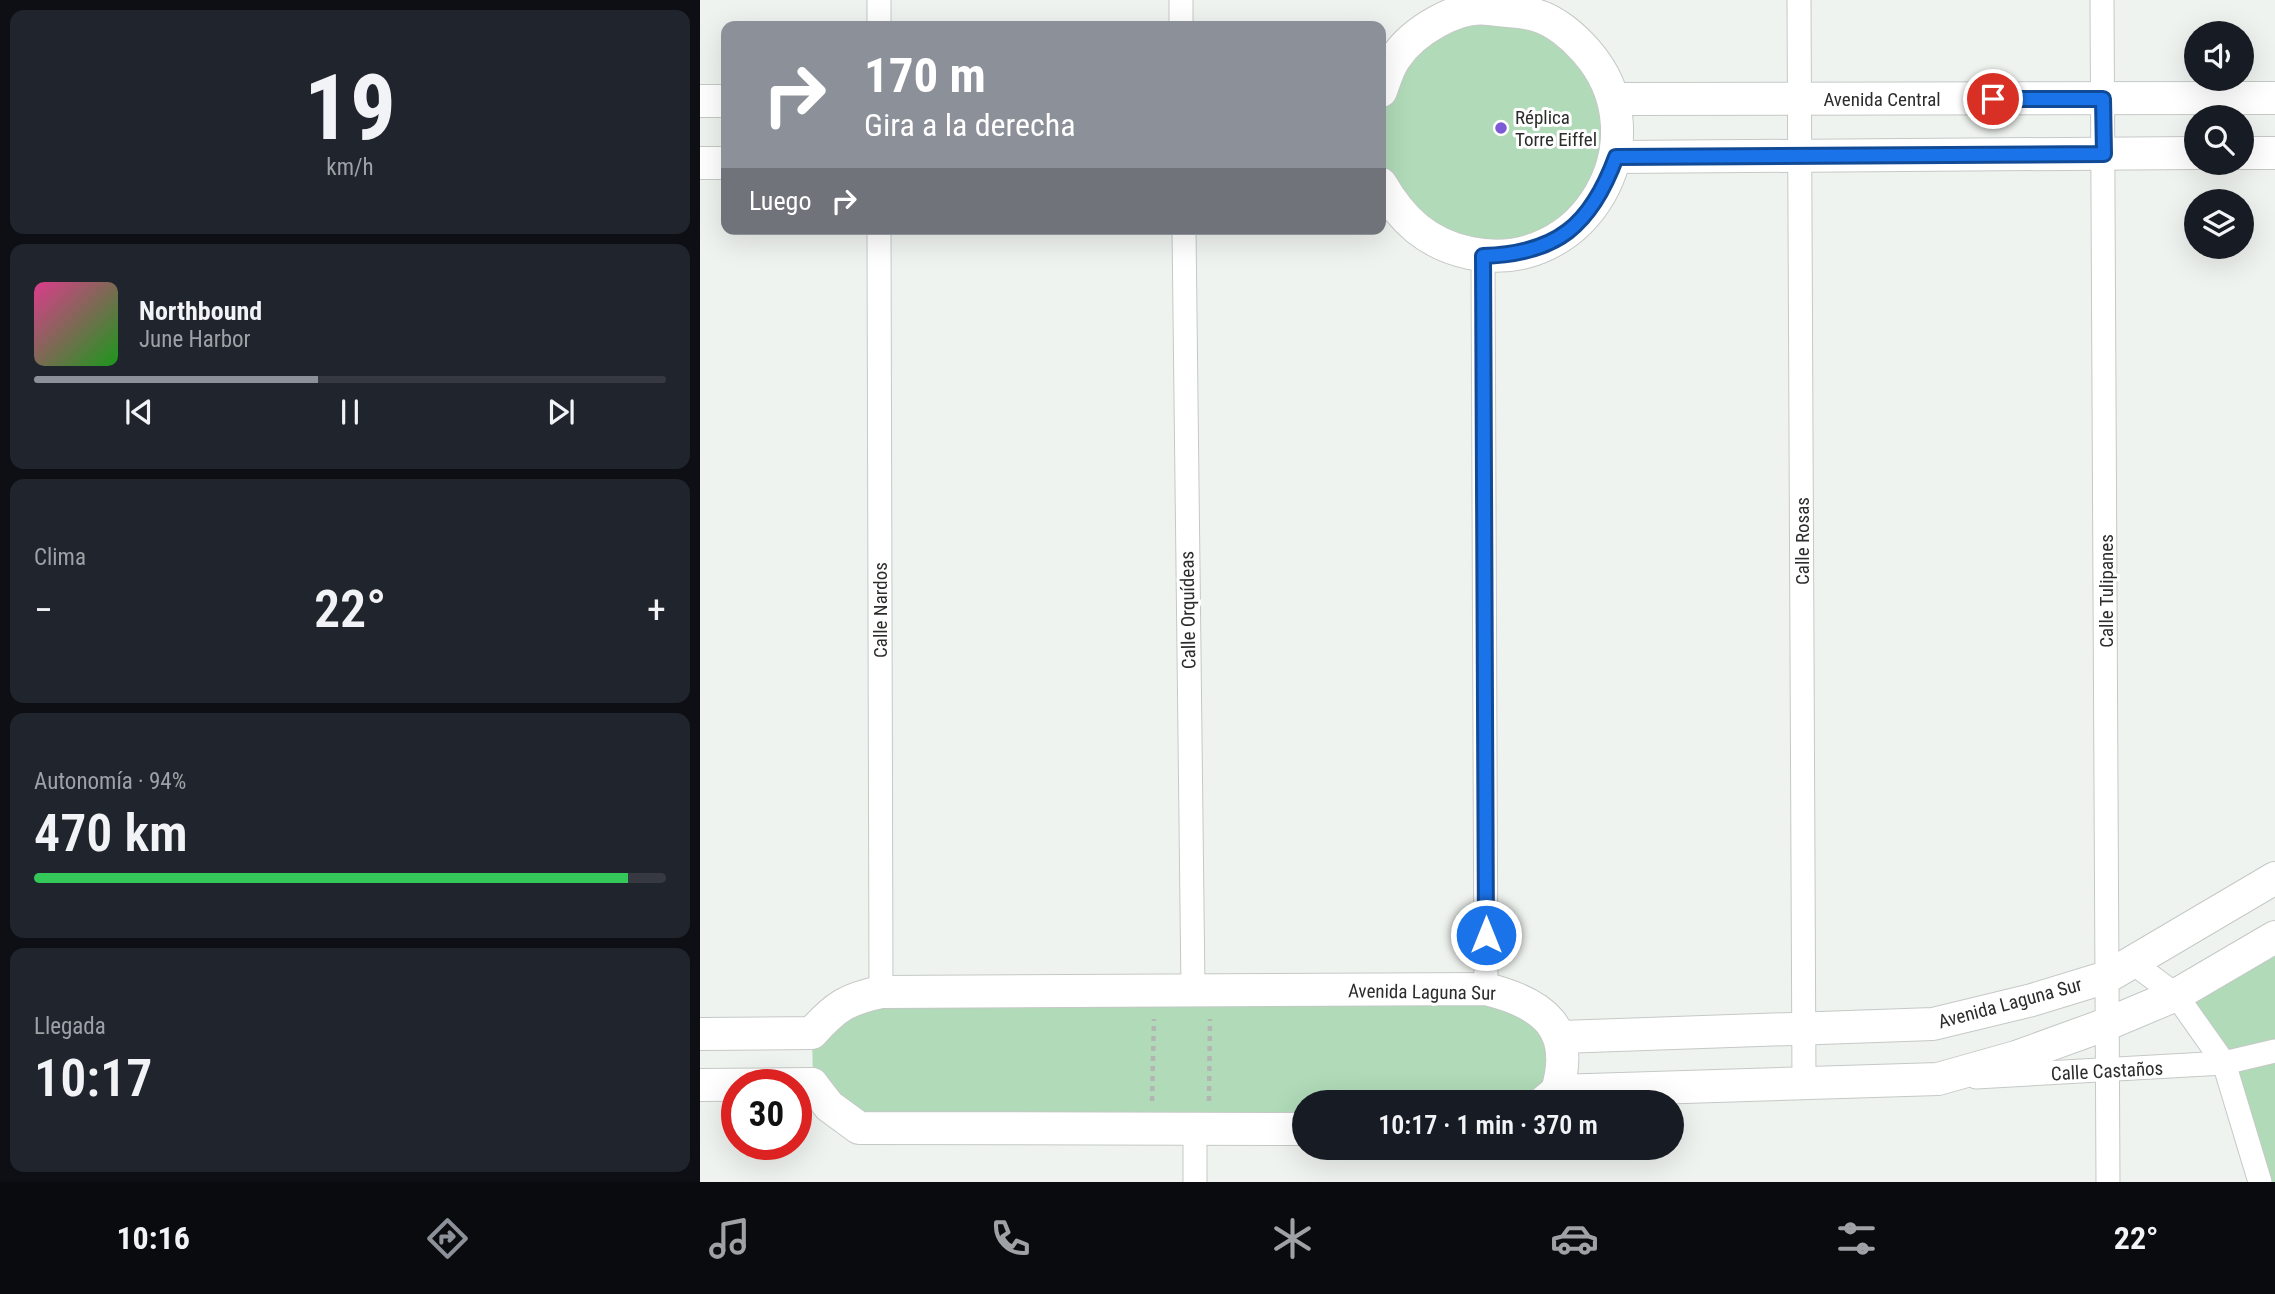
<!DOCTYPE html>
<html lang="es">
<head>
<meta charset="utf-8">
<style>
  body { margin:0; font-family:"Roboto Condensed",sans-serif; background:#20242c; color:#f1f3f6; height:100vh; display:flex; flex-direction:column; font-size:26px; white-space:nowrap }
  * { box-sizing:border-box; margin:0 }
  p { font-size:23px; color:#9ea1a6 }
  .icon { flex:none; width:38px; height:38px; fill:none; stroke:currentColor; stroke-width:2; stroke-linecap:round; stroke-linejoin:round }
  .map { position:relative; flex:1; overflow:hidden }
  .side { display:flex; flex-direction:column; gap:10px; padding:10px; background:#0d0f14; width:700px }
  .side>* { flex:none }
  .guide { position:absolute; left:21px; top:21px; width:665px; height:214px; border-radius:14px; box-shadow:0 7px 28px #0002; background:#8c9099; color:#fff; overflow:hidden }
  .buttons { position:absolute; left:1484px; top:21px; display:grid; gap:14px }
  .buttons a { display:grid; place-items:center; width:70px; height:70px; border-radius:50%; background:#171b24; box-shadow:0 7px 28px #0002; font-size:35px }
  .speed { position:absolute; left:21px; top:1069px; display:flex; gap:14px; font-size:35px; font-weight:700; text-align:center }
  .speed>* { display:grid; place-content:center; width:91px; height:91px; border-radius:50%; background:#171b24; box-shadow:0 7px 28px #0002; line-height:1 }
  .speed .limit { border:10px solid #d22; background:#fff; color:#111 }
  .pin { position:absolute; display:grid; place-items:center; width:60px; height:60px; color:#fff; margin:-30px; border:4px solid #fff; border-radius:50%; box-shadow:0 2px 7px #0007 }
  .me { position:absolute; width:77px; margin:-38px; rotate:0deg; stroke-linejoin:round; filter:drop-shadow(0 0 5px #0008) }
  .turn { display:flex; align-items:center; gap:24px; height:147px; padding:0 28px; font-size:32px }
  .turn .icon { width:91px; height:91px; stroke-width:2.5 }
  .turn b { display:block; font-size:49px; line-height:60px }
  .then { display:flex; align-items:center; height:66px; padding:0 28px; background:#0003; gap:14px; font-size:26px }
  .big { font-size:52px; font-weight:600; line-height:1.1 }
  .side .tile { flex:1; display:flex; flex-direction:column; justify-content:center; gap:10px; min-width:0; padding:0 24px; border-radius:14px; background:#20242c }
  .side .dial { align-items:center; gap:0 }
  .dial b { font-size:91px; line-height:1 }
  .song { display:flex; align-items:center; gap:21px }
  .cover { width:84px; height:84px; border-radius:10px; background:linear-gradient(135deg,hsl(330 70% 55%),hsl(120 70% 35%)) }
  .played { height:7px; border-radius:4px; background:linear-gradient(90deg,#8c9099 45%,#363941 45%) }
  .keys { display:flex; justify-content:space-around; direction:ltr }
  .heat { display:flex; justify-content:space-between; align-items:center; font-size:38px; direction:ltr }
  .charge { height:10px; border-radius:5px; background:linear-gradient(90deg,#34c759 94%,#363941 0) }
  .trip { position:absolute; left:592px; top:1090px; width:392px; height:70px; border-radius:35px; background:#171b24; box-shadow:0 7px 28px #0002; font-weight:600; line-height:70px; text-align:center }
  .tabs { display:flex; height:112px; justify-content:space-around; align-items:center; background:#090b0e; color:#9ea1a6 }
  .tabs .icon { width:49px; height:49px }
  .tabs .active { color:#8c9099 }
  .tabs b { font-size:32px; color:#f1f3f6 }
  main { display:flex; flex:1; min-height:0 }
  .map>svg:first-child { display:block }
  .green { fill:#b0dab8 }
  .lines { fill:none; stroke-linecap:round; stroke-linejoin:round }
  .street-casing { stroke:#c5c9c6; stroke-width:25 }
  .secondary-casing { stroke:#c5c9c6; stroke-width:34 }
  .path { stroke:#b2b6b2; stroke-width:4.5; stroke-dasharray:5 5; stroke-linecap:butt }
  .street { stroke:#fff; stroke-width:23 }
  .secondary { stroke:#fff; stroke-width:32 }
  .route-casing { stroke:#114b97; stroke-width:18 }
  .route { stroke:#1a73e8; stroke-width:12 }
  .poi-dot { fill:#7b5cd6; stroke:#fff; stroke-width:2.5 }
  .labels { text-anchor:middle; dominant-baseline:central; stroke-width:6; stroke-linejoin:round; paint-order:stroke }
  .street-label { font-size:19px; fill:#2b2d2b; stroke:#fff }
  .poi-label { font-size:19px; fill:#2b2d2b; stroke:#fff; text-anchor:start }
</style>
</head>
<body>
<main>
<section class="side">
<div class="tile dial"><b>19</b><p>km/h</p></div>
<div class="tile">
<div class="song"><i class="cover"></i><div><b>Northbound</b><p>June Harbor</p></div></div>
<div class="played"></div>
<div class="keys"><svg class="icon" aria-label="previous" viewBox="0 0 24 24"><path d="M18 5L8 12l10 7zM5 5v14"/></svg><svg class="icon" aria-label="pause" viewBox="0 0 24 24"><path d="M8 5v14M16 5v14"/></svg><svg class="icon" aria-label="next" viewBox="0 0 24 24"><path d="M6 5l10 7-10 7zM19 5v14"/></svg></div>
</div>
<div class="tile"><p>Clima</p>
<div class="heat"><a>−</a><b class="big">22°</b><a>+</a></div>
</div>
<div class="tile"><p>Autonomía · 94%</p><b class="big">470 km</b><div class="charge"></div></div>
<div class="tile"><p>Llegada</p><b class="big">10:17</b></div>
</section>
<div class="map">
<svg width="1575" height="1182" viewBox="0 0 1575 1182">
  <rect width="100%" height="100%" fill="#eff3ef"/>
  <g class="green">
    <path d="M 760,16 L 836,18 L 895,65 L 914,140 L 881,213 L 810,249 L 733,234 L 681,170 L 681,92 L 698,59 Z"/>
    <path d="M 1575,939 L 1575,1050 L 1524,1063 L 1478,996 Z"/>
    <path d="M 803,994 L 860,1037 L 843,1102 L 604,1102 L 604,1126 L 159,1127 L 113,1084 L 112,1033 L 154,999 Z"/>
    <path d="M 1575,1053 L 1575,1182 L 1563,1182 L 1527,1065 Z"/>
  </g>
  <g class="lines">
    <g class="street-casing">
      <g id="street">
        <path d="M 179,0 L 179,26"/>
        <path d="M 481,0 L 481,26"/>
        <path d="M 1099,0 L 1104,1082"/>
        <path d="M 1402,0 L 1408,1182"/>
        <path d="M 179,229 L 181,992"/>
        <path d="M 484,229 L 493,990"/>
        <path d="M 783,256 L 786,989"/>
        <path d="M 1433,963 L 1476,995 L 1524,1063 L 1560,1182"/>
        <path d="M 1276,1077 L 1524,1063 L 1575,1051"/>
        <path d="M 495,1129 L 495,1182"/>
      </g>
    </g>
    <g class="secondary-casing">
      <g id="secondary">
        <path d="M 681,91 C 685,80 689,66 696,57 C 713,32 756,5 787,9 C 803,11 820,11 835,15 C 854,20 873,36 886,51 C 964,139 884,277 770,253 C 727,244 702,220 681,184"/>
        <path d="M 915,99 L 1575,98"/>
        <path d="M 0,101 L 26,101"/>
        <path d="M 1542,153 L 1575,153"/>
        <path d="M 916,157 L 1496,153"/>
        <path d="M 0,163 L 26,163"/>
        <path d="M 0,1034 L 112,1033 C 135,1007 147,999 181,992 L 786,989 C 843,1003 876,1028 857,1091"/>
        <path d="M 861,1037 L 1233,1024 L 1332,1000 L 1407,977 L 1575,878"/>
        <path d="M 112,1084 L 129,1106 L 159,1128 L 604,1129"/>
        <path d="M 0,1085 L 112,1084"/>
        <path d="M 844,1102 L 857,1091 L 1238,1079 L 1316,1057 L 1407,1024 L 1476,995 L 1575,937"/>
      </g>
    </g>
    <g class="path">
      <path d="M 452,1101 L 454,1019"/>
      <path d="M 509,1101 L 510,1019"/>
    </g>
    <use href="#street" class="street"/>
    <use href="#secondary" class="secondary"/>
  </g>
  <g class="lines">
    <g class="route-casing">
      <path id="route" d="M 786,935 L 783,256 C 857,254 891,225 916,157 L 1404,154 L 1403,99 L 1293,99"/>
    </g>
    <use href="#route" class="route"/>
  </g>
  <circle class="poi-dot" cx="801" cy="128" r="7"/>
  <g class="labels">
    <g class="street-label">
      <text x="1182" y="99">Avenida Central</text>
      <text transform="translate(1102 541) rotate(-90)">Calle Rosas</text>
      <text transform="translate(1406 591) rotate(-90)">Calle Tulipanes</text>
      <text transform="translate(180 610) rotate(-90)">Calle Nardos</text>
      <text transform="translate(488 610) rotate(-91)">Calle Orquídeas</text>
      <text transform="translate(722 992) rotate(1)">Avenida Laguna Sur</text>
      <text transform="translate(1310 1003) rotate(-15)">Avenida Laguna Sur</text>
      <text transform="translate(1407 1071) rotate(-3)">Calle Castaños</text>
    </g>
    <g class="poi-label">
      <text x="815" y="117">Réplica<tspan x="815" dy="22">Torre Eiffel</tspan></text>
    </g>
  </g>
</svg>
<div class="buttons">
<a><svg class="icon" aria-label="sound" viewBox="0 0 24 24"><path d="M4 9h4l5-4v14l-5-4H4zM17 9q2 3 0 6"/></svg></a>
<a><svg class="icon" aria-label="search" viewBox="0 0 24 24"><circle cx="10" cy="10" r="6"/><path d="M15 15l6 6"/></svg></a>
<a><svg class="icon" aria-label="layers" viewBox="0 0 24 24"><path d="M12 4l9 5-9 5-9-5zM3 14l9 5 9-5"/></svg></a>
</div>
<div class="speed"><div class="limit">30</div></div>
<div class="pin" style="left:1293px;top:99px;background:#d93025"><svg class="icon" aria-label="arrive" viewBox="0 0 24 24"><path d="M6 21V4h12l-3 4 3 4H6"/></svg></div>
<svg class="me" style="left:786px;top:935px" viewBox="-20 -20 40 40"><circle r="17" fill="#1a73e8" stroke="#fff" stroke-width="3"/><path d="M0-11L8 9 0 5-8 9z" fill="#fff"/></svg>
<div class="trip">10:17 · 1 min · 370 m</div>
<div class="guide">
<div class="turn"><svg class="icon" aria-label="right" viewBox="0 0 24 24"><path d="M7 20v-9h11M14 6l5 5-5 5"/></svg><div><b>170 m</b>Gira a la derecha</div></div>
<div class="then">Luego<svg class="icon" aria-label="right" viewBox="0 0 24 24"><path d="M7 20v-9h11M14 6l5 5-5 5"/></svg></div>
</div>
</div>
</main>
<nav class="tabs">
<b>10:16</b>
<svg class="icon active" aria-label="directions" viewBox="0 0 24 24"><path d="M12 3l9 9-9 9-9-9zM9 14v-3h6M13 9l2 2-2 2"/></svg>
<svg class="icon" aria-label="music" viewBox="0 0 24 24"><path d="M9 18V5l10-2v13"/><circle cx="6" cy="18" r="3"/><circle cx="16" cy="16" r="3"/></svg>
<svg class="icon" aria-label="phone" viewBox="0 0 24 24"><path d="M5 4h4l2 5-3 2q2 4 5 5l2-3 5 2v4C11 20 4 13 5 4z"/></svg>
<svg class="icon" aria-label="climate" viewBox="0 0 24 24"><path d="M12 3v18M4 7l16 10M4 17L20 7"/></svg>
<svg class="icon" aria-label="car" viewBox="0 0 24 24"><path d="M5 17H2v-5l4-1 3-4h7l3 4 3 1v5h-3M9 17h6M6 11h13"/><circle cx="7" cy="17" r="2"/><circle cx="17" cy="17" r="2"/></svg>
<svg class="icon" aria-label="filters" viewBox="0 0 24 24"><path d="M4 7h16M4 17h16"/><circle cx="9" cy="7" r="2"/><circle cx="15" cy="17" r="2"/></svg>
<b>22°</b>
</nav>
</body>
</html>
